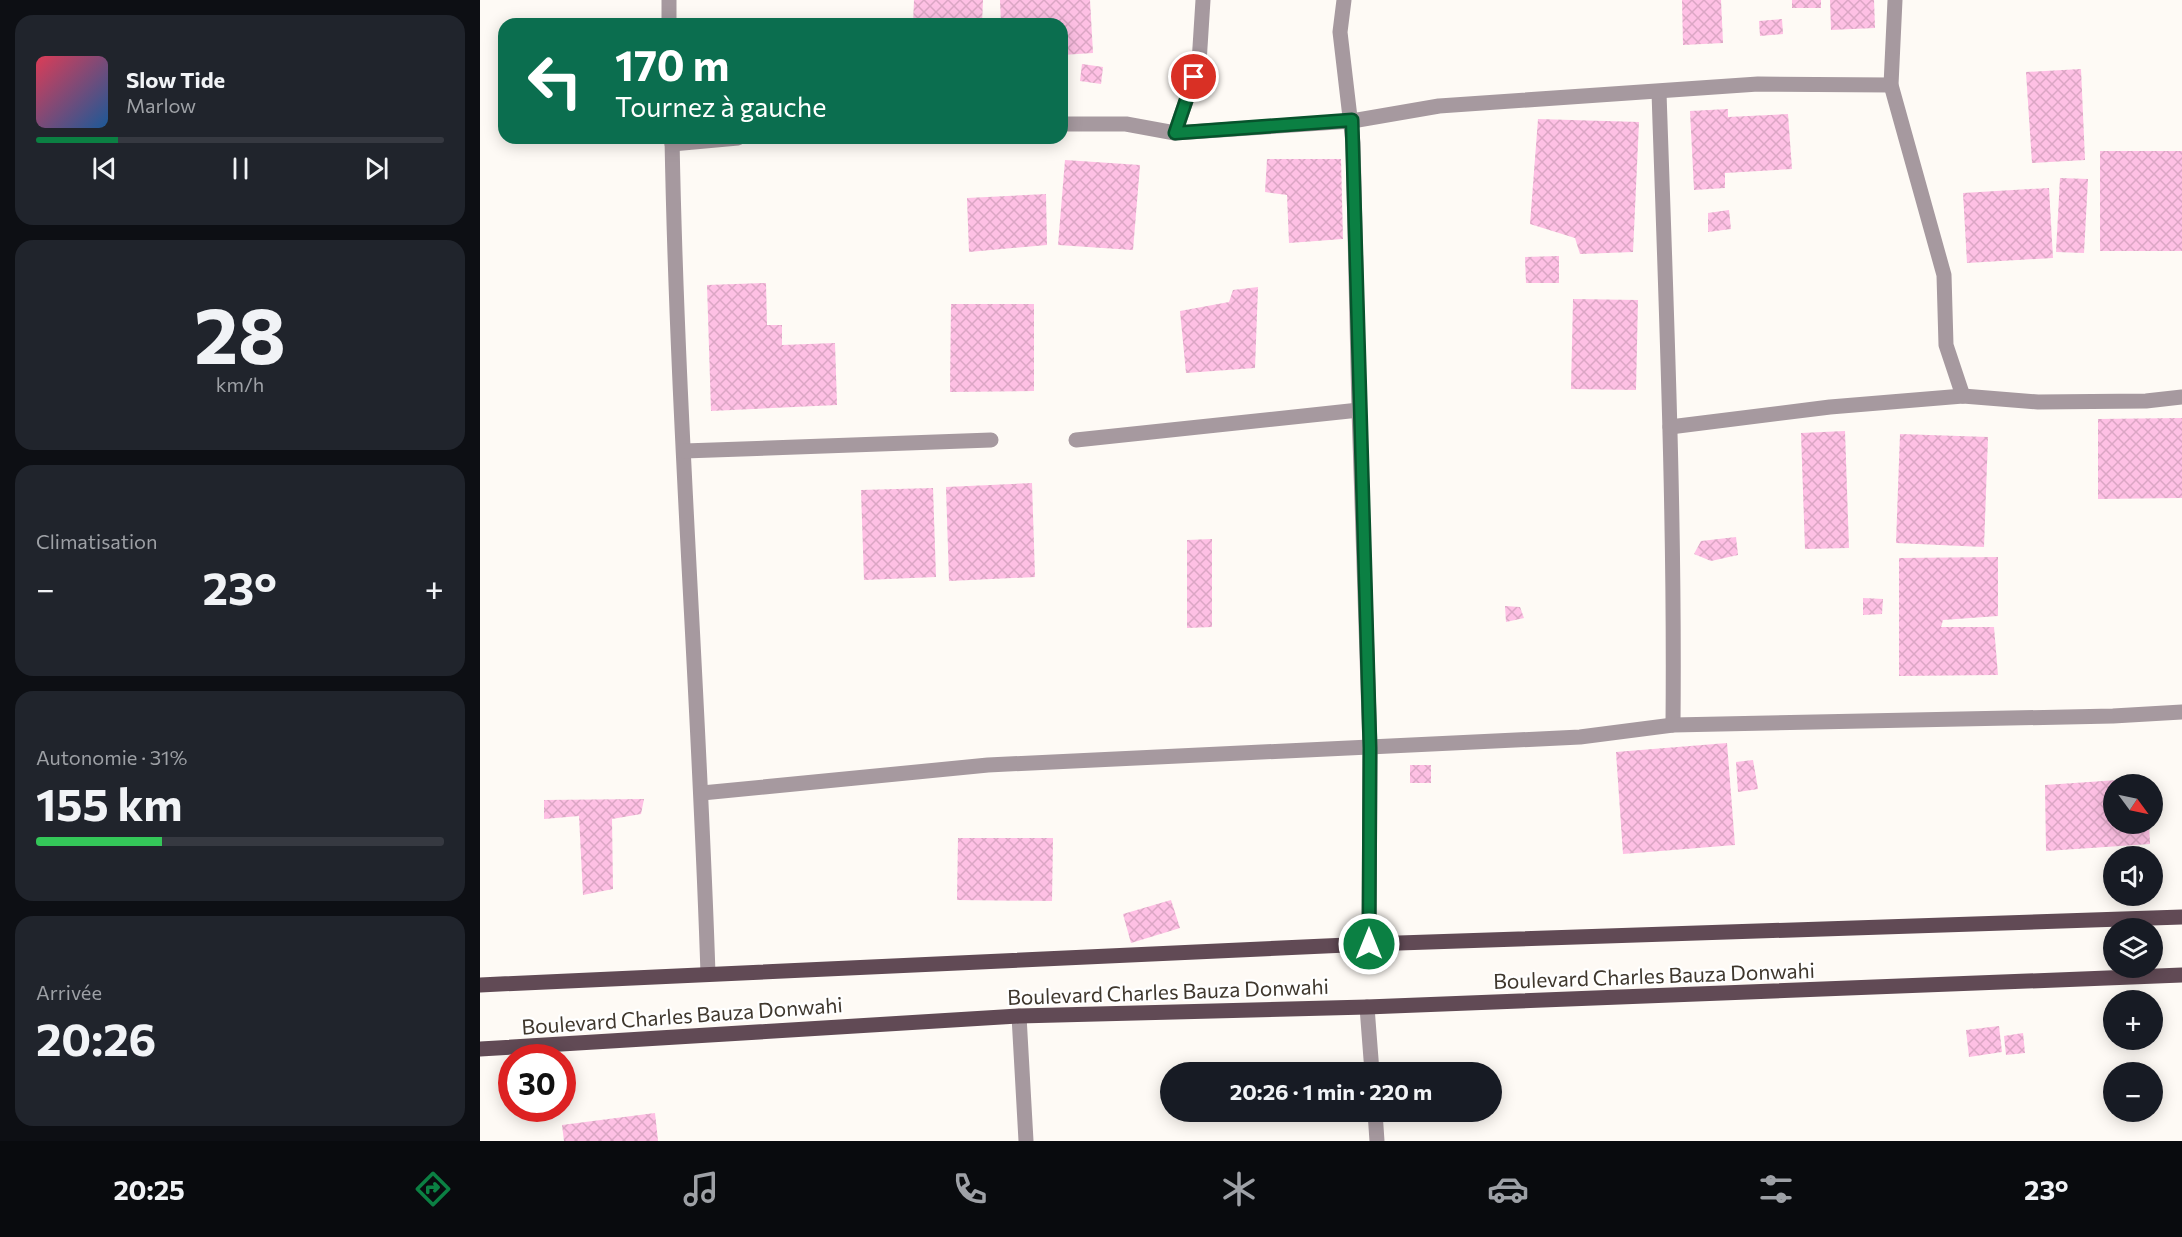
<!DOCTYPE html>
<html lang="fr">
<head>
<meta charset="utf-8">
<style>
  body { margin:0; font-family:Commissioner,sans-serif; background:#20242c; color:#f1f3f6; height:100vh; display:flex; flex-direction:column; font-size:22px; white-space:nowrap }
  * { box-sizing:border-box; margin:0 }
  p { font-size:20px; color:#9ea1a6 }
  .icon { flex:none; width:33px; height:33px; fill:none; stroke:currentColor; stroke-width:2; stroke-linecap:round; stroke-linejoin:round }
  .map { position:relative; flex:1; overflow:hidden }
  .panel { display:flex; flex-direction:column; gap:15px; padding:15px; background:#0d0f14; width:480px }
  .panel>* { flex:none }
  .guide { position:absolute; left:18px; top:18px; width:570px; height:126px; border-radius:18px; box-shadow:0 3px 15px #0003; background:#0b6e4f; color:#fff; overflow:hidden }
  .needle { width:39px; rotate:123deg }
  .tools { position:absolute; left:1623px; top:774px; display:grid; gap:12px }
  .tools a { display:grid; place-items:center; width:60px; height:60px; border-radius:50%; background:#171b24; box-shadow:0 3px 15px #0003; font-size:30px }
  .speed { position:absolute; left:18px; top:1044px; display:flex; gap:12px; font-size:30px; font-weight:700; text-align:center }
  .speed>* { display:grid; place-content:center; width:78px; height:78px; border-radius:50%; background:#171b24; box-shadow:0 3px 15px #0003; line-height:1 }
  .speed .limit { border:9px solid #d22; background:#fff; color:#111 }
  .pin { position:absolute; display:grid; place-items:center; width:51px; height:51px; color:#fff; margin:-26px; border:3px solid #fff; border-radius:50%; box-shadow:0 2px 6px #0007 }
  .me { position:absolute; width:66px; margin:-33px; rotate:0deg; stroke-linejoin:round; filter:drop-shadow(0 0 4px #0008) }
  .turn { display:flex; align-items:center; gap:21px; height:126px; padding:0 18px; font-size:27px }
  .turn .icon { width:78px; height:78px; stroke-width:2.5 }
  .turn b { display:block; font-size:42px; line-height:51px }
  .big { font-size:45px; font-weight:700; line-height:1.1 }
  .panel .card { flex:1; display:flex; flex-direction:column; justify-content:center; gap:9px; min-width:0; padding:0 21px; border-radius:18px; background:#20242c }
  .panel .dial { align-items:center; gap:0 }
  .dial b { font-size:78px; line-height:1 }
  .song { display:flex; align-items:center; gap:18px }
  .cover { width:72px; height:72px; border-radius:9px; background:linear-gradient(135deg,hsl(350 70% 55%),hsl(210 70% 35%)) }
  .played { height:6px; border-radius:3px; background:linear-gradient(90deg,#0b8043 20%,#363941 20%) }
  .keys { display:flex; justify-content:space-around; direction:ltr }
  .heat { display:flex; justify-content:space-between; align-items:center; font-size:33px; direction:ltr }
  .charge { height:9px; border-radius:4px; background:linear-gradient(90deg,#34c759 31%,#363941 0) }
  .trip { position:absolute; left:680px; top:1062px; width:342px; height:60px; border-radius:30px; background:#171b24; box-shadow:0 3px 15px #0003; font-weight:700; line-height:60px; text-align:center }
  .tab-bar { display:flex; height:96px; justify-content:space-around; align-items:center; background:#090b0e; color:#9ea1a6 }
  .tab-bar .icon { width:42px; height:42px }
  .tab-bar .active { color:#0b8043 }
  .tab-bar b { font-size:27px; color:#f1f3f6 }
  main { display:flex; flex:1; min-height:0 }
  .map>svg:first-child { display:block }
  .building { fill:url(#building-cross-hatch) }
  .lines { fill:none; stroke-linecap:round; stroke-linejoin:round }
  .minor { stroke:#a6999f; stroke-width:15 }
  .major { stroke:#614a55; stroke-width:15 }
  .route-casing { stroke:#07532c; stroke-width:15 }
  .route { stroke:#0b8043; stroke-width:10 }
  .labels { text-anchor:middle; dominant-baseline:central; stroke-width:4.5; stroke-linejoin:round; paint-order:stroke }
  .street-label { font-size:21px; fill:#3f372d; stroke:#fff }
</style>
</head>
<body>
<main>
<section class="panel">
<div class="card">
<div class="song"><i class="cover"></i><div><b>Slow Tide</b><p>Marlow</p></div></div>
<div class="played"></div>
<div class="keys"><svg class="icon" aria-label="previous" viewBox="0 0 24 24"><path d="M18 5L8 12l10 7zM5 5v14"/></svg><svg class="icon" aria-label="pause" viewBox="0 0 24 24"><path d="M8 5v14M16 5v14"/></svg><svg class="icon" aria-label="next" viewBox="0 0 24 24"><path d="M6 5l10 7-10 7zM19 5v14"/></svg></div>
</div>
<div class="card dial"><b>28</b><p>km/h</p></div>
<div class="card"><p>Climatisation</p>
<div class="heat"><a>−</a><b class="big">23°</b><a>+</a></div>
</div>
<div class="card"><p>Autonomie · 31%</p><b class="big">155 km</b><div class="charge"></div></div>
<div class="card"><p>Arrivée</p><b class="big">20:26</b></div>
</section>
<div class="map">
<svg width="1702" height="1141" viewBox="0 0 1702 1141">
  <defs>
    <pattern id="building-cross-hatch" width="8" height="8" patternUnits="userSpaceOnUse" patternTransform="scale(1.5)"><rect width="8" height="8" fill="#fec0e4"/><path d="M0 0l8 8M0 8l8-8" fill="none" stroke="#dba6c4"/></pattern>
  </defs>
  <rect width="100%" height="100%" fill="#fefaf5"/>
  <g class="building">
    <path d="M 434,0 L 503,0 L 502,24 L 433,24 Z"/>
    <path d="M 520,0 L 610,0 L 613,53 L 582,55 L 582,24 L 521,24 Z"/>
    <path d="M 1202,0 L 1241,0 L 1243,43 L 1203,45 Z"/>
    <rect x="1312" y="0" width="29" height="8"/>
    <path d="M 1350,0 L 1394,0 L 1395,28 L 1351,30 Z"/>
    <path d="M 1302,19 L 1303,34 L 1280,36 L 1279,21 Z"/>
    <path d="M 602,64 L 623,67 L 621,84 L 600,81 Z"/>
    <path d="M 1601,69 L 1605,160 L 1552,163 L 1546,72 Z"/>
    <path d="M 1248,109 L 1248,117 L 1308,114 L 1312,169 L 1245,173 L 1245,188 L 1214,190 L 1210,111 Z"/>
    <path d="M 1058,119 L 1159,122 L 1153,252 L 1100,254 L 1095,238 L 1050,224 Z"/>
    <rect x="1620" y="151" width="82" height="100"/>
    <path d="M 787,159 L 861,159 L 863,239 L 809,243 L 807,195 L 785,192 Z"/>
    <path d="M 585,160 L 660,165 L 653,250 L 578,245 Z"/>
    <path d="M 1580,178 L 1608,179 L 1604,253 L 1576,252 Z"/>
    <path d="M 1569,188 L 1573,258 L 1487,263 L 1483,193 Z"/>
    <path d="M 566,194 L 567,245 L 489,252 L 487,198 Z"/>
    <path d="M 1249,210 L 1251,229 L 1228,232 L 1228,213 Z"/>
    <path d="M 1079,256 L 1079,283 L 1046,283 L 1045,257 Z"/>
    <path d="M 286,283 L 287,325 L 302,325 L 302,345 L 355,343 L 357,405 L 231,411 L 227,285 Z"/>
    <path d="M 778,287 L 775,368 L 706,373 L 700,311 L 749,302 L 753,290 Z"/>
    <path d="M 1093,299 L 1158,300 L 1156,390 L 1091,389 Z"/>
    <path d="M 471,304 L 554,304 L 554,391 L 470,392 Z"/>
    <path d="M 1702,418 L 1702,498 L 1618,499 L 1618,419 Z"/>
    <path d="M 1365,431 L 1369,548 L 1325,549 L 1321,433 Z"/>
    <path d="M 1420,434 L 1508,437 L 1504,547 L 1416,543 Z"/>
    <path d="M 552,483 L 555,577 L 469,581 L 466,487 Z"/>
    <path d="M 453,488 L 456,577 L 384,580 L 381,490 Z"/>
    <path d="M 1256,537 L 1258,555 L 1231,561 L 1214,554 L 1221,541 Z"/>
    <path d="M 732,539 L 732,627 L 707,628 L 707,540 Z"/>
    <path d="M 1518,557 L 1518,616 L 1463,620 L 1461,627 L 1514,627 L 1518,675 L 1419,676 L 1419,558 Z"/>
    <path d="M 1383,598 L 1403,599 L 1402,614 L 1383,615 Z"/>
    <path d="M 1025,606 L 1040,607 L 1044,618 L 1026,622 Z"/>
    <path d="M 1247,743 L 1255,845 L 1143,854 L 1136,752 Z"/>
    <path d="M 1273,760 L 1278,789 L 1258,792 L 1256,762 Z"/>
    <rect x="930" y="765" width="21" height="18"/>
    <path d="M 1667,778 L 1668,784 L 1634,784 L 1634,824 L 1669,824 L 1670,844 L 1566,851 L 1565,785 Z"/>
    <path d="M 164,799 L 161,814 L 132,819 L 133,889 L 103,895 L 99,816 L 64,819 L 64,800 Z"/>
    <path d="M 478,838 L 573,838 L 572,901 L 477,900 Z"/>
    <path d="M 691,900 L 700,928 L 651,943 L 643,914 Z"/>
    <path d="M 1519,1026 L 1522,1052 L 1489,1057 L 1486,1030 Z"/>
    <path d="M 1543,1033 L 1545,1053 L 1526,1055 L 1524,1036 Z"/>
    <path d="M 175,1113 L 178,1141 L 84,1141 L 82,1125 Z"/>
  </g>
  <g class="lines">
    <g class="minor">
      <path d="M 189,0 L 189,24"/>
      <path d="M 864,0 L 860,32 L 873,143 L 879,410 L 890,748 L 889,944"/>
      <path d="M 1415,0 L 1411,85 L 1464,275 L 1466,345 L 1483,396"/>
      <path d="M 1179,92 C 1186,303 1195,514 1193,725"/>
      <path d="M 582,124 L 646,124 L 695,133 L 719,63 L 723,0"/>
      <path d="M 695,133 L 872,121 L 959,106 L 1278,84 L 1411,85"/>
      <path d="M 192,138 C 197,417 219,695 228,974"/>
      <path d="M 192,144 L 258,138"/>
      <path d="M 1190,427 L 1350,407 L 1483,396 L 1558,402 L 1666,401 L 1702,397"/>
      <path d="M 596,440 L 879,410"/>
      <path d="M 204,451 L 511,440"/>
      <path d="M 222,793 L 508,765 L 1100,737 L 1193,725 L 1633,716 L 1702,712"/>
      <path d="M 887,1007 L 892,1072"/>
      <path d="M 539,1016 L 546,1141"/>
      <path d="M 895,1112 L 897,1141"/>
    </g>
    <g class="major">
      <path d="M 0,985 L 889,944 L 1702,917"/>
      <path d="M 0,1049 L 539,1016 L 887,1007 L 1702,975"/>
    </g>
  </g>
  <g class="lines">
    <g class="route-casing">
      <path id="route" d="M 714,77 L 695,133 L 872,120 L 890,748 L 889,944"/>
    </g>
    <use href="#route" class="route"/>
  </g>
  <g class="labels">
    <g class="street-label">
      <text transform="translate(1174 975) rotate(-2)">Boulevard Charles Bauza Donwahi</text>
      <text transform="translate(688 991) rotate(-2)">Boulevard Charles Bauza Donwahi</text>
      <text transform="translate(202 1015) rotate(-4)">Boulevard Charles Bauza Donwahi</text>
    </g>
  </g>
</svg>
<div class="tools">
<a><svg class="needle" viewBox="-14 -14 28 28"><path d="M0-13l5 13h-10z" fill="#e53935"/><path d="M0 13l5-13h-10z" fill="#9ea1a6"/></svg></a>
<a><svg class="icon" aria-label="sound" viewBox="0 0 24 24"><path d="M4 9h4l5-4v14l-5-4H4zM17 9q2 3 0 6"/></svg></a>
<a><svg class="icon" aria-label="layers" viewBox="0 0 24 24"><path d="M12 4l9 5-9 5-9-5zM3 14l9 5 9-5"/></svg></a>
<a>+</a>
<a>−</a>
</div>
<div class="speed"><div class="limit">30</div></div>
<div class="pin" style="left:714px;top:77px;background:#d93025"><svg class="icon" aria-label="arrive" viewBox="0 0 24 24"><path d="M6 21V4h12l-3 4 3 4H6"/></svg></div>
<svg class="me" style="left:889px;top:944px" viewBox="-20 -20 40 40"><circle r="17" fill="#0b8043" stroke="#fff" stroke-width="3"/><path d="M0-11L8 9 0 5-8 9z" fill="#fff"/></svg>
<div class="trip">20:26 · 1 min · 220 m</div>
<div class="guide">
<div class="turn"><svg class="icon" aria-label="left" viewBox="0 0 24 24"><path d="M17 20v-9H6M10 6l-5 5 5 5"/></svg><div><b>170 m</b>Tournez à gauche</div></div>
</div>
</div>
</main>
<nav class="tab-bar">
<b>20:25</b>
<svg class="icon active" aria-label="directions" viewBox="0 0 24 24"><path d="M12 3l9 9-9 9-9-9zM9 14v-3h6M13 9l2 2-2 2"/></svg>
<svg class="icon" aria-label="music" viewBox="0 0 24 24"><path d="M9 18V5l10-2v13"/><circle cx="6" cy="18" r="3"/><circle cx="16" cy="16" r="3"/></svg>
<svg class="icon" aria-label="phone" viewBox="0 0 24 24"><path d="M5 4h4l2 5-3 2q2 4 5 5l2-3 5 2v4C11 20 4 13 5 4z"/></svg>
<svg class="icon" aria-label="climate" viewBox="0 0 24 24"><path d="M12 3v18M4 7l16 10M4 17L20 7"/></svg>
<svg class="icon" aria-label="car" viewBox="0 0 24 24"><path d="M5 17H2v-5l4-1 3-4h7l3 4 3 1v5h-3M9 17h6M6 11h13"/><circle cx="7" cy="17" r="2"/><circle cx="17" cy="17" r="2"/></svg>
<svg class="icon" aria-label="filters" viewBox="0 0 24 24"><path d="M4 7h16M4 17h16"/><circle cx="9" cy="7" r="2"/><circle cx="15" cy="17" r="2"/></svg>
<b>23°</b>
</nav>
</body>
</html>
